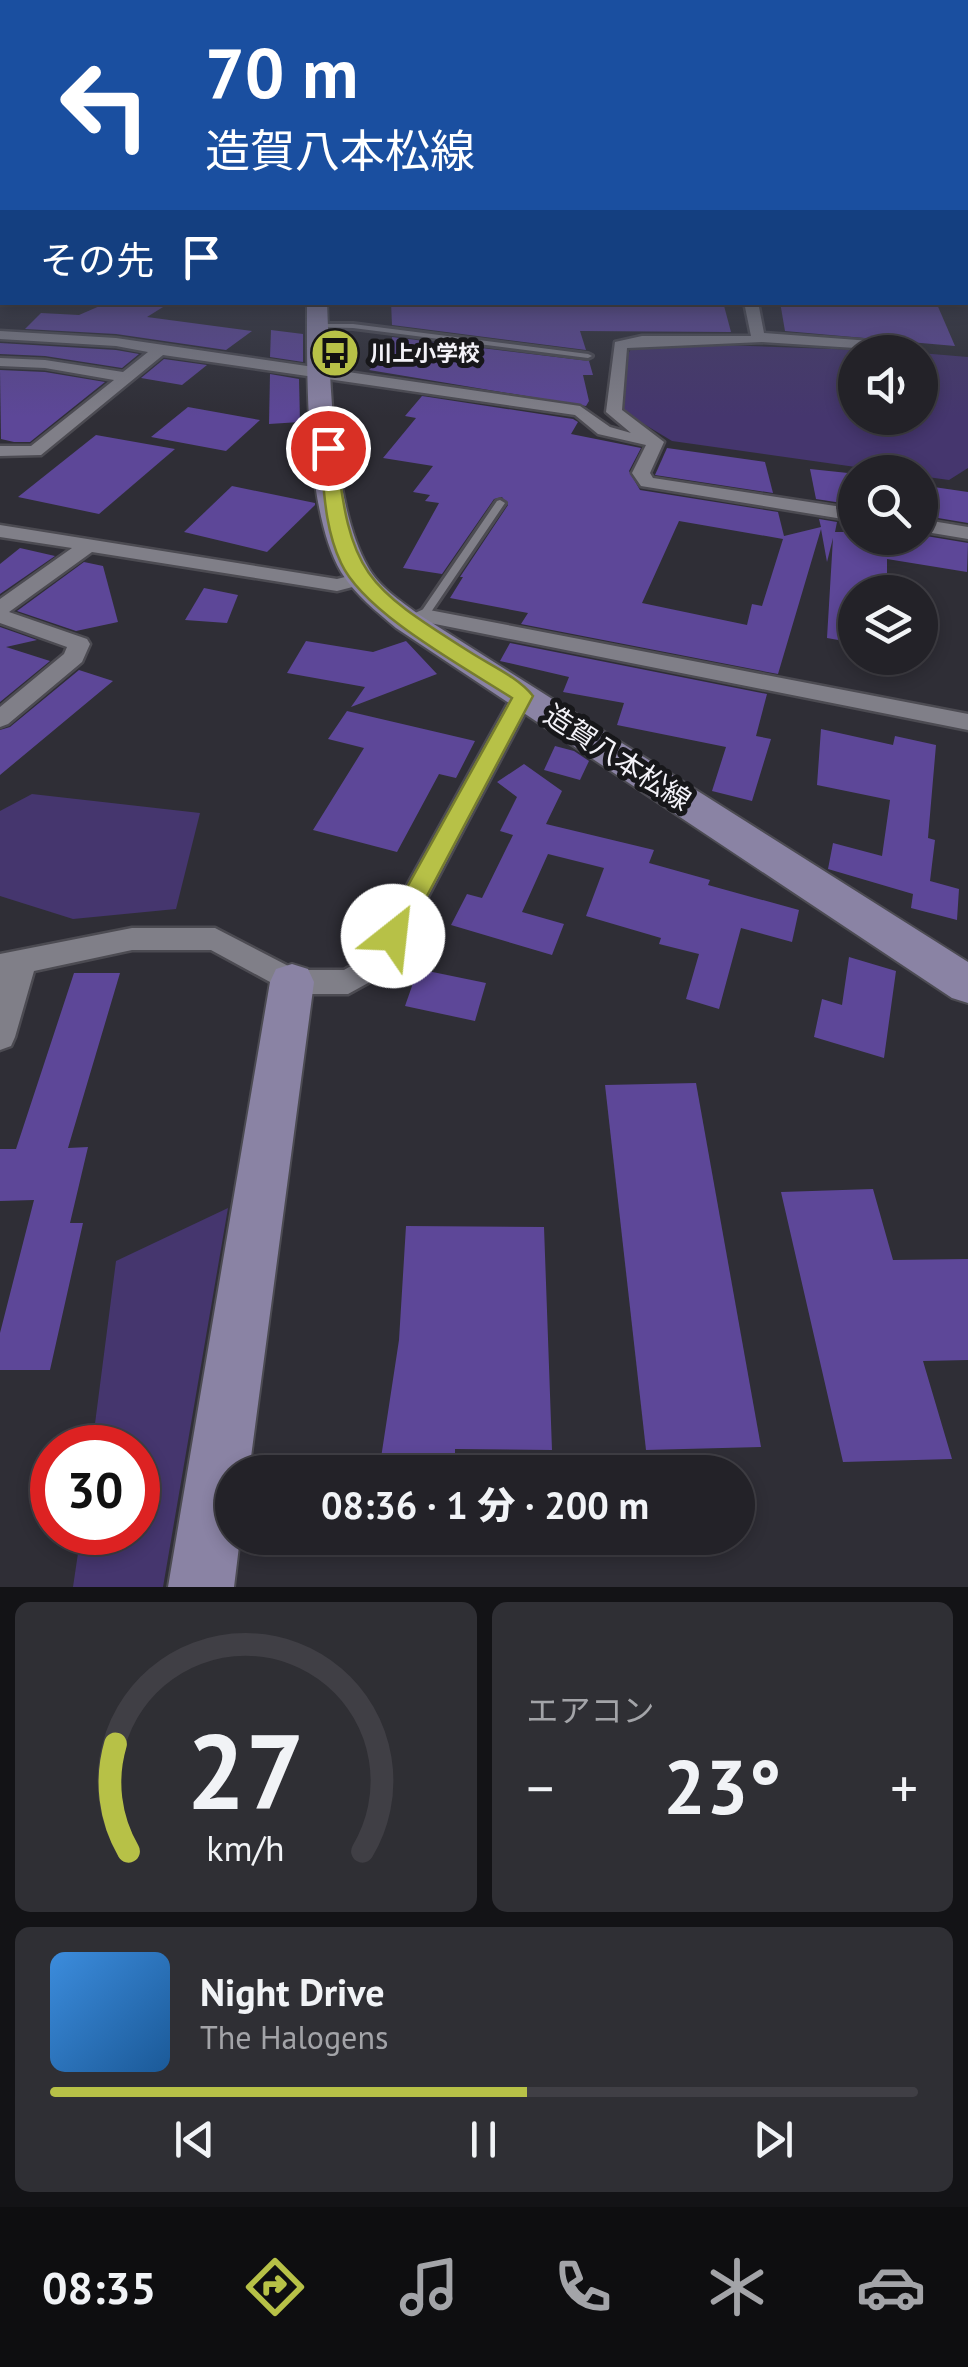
<!DOCTYPE html>
<html lang="ja">
<head>
<meta charset="utf-8">
<style>
  body { margin:0; font-family:"PT Sans","Noto Sans JP",sans-serif; background:#2f2f34; color:#f1f3f6; height:100vh; display:flex; flex-direction:column; font-size:38px; white-space:nowrap }
  * { box-sizing:border-box; margin:0 }
  p { font-size:32px; color:#a3a4a8 }
  .icon { flex:none; width:55px; height:55px; fill:none; stroke:currentColor; stroke-width:2; stroke-linecap:round; stroke-linejoin:round }
  .map { position:relative; height:1587px; overflow:hidden }
  .drawer { display:flex; flex-direction:column; gap:15px; padding:15px; background:#131316; flex:1 }
  .drawer>* { flex:none }
  .hud { position:absolute; left:0px; top:0px; width:970px; height:305px; box-shadow:0 5px 15px #0003,0 0 0 2px #403f45; background:#1a4fa0; color:#fff; overflow:hidden }
  .controls { position:absolute; left:838px; top:335px; display:grid; gap:20px }
  .controls a { display:grid; place-items:center; width:100px; height:100px; border-radius:50%; background:#232228; box-shadow:0 5px 15px #0003,0 0 0 2px #403f45; font-size:50px }
  .speed { position:absolute; left:30px; top:1425px; display:flex; gap:20px; font-size:50px; font-weight:700; text-align:center }
  .speed>* { display:grid; place-content:center; width:130px; height:130px; border-radius:50%; background:#232228; box-shadow:0 5px 15px #0003,0 0 0 2px #403f45; line-height:1 }
  .speed .limit { border:15px solid #d22; background:#fff; color:#111 }
  .pin { position:absolute; display:grid; place-items:center; width:85px; height:85px; color:#fff; margin:-42px; border:5px solid #fff; border-radius:50%; box-shadow:0 2px 10px #0007 }
  .me { position:absolute; width:110px; margin:-55px; rotate:29deg; stroke-linejoin:round; filter:drop-shadow(0 0 8px #0008) }
  .turn { display:flex; align-items:center; gap:35px; height:210px; padding:0 40px; font-size:45px }
  .turn .icon { width:130px; height:130px; stroke-width:2.5 }
  .turn b { display:block; font-size:70px; line-height:85px }
  .then { display:flex; align-items:center; height:95px; padding:0 40px; background:#0003; gap:20px; font-size:38px }
  .big { font-size:75px; font-weight:800; line-height:1.1 }
  .drawer .tile { flex:1; display:flex; flex-direction:column; justify-content:center; gap:15px; min-width:0; padding:0 35px; border-radius:15px; background:#2f2f34 }
  .drawer .dial { align-items:center; gap:0 }
  .dial svg { height:260px; overflow:visible; fill:none; stroke:#403f45; stroke-width:7; stroke-linecap:round; text-anchor:middle }
  .dial text { fill:#f1f3f6; stroke:none }
  .song { display:flex; align-items:center; gap:30px }
  .cover { width:120px; height:120px; border-radius:15px; background:linear-gradient(135deg,hsl(210 70% 55%),hsl(210 70% 35%)) }
  .played { height:10px; border-radius:5px; background:linear-gradient(90deg,#b7c147 55%,#403f45 55%) }
  .keys { display:flex; justify-content:space-around; direction:ltr }
  .heat { display:flex; justify-content:space-between; align-items:center; font-size:55px; direction:ltr }
  .drawer .tiles { flex:1; display:grid; gap:15px; grid-template-columns:1fr 1fr }
  .tile:last-child { grid-column:span 2 }
  .trip { position:absolute; left:215px; top:1455px; width:540px; height:100px; border-radius:50px; background:#232228; box-shadow:0 5px 15px #0003,0 0 0 2px #403f45; font-weight:800; line-height:100px; text-align:center }
  .tab-bar { display:flex; height:160px; justify-content:space-around; align-items:center; background:#0e0e10; color:#a3a4a8 }
  .tab-bar .icon { width:70px; height:70px }
  .tab-bar .current { color:#b7c147 }
  .tab-bar b { font-size:45px; color:#f1f3f6 }
  .map>svg:first-child { display:block }
  .green { fill:#45366e }
  .building { fill:#5d4798; fill-rule:evenodd }
  .lines { fill:none; stroke-linecap:round; stroke-linejoin:round }
  .lane-casing { stroke:#4c4b52; stroke-width:6 }
  .street-casing { stroke:#4c4b52; stroke-width:5 }
  .secondary-casing { stroke:#4c4b52; stroke-width:4 }
  .lane { fill:#807f88; fill-rule:evenodd }
  .street { fill:#807f88; fill-rule:evenodd }
  .secondary { fill:#8a83a4; fill-rule:evenodd }
  .route { fill:#b7c147; stroke:#777d2e; stroke-width:2.5 }
  .labels { text-anchor:middle; dominant-baseline:central; stroke-width:10; stroke-linejoin:round; paint-order:stroke }
  .far-poi-label { font-size:22px; font-weight:bold; fill:#f3f2f8; stroke:#17171a; text-anchor:start }
  .street-label { font-size:28px; fill:#f3f2f8; stroke:#17171a }
</style>
</head>
<body>
<div class="map">
<svg width="968" height="1587" viewBox="0 0 968 1587">
  <rect width="100%" height="100%" fill="#2f2e36"/>
  <g class="green">
    <path d="M 635,342 L 916,352 L 855,352 L 855,418 L 920,418 L 920,353 L 968,357 L 968,468 L 949,480 L 920,476 L 920,472 L 891,472 L 672,441 L 619,409 L 615,377 Z"/>
    <path d="M 32,794 L 200,813 L 176,909 L 73,919 L 0,896 L 0,811 Z"/>
    <path d="M 228,1208 L 163,1587 L 73,1587 L 81,1533 L 138,1532 L 138,1448 L 92,1447 L 116,1261 Z"/>
  </g>
  <g class="building">
    <path d="M 109,302 L 171,302 L 147,317 L 252,331 L 226,350 L 116,334 L 25,329 L 41,313 L 79,315 Z"/>
    <path d="M 391,302 L 723,302 L 731,332 L 580,331 L 586,350 L 392,325 Z"/>
    <path d="M 780,302 L 936,302 L 955,346 L 785,331 Z"/>
    <path d="M 271,330 L 303,334 L 303,362 L 270,357 Z"/>
    <path d="M 392,337 L 589,361 L 593,375 L 583,375 L 589,401 L 586,406 L 369,370 L 393,349 Z"/>
    <path d="M 0,343 L 116,350 L 139,354 L 122,368 L 45,356 L 0,354 Z"/>
    <path d="M 164,359 L 207,365 L 182,385 L 141,378 Z"/>
    <path d="M 0,370 L 45,372 L 105,382 L 30,442 L 14,442 L 1,439 Z"/>
    <path d="M 270,374 L 299,379 L 300,422 L 269,424 Z"/>
    <path d="M 422,396 L 573,419 L 578,422 L 571,434 L 641,448 L 629,471 L 640,490 L 778,512 L 784,536 L 821,527 L 819,519 L 837,522 L 835,532 L 855,532 L 855,538 L 920,535 L 968,543 L 967,572 L 887,559 L 887,592 L 855,592 L 855,643 L 827,638 L 833,538 L 827,562 L 821,529 L 778,674 L 521,624 L 528,613 L 450,598 L 463,577 L 460,577 L 508,505 L 502,497 L 494,499 L 442,574 L 403,568 L 439,503 L 425,501 L 430,495 L 413,492 L 433,466 L 383,458 L 416,418 L 405,416 ZM 679,521 L 783,539 L 762,606 L 752,604 L 747,625 L 642,603 Z"/>
    <path d="M 188,407 L 260,420 L 226,451 L 151,437 Z"/>
    <path d="M 96,435 L 175,449 L 99,514 L 18,497 Z"/>
    <path d="M 667,448 L 765,462 L 773,493 L 655,475 Z"/>
    <path d="M 810,469 L 848,473 L 842,503 L 816,499 Z"/>
    <path d="M 920,485 L 968,492 L 968,523 L 920,515 Z"/>
    <path d="M 232,486 L 315,503 L 315,505 L 267,552 L 184,532 Z"/>
    <path d="M 20,548 L 55,556 L 0,594 L 0,564 Z"/>
    <path d="M 84,562 L 103,566 L 118,622 L 76,631 L 17,611 Z"/>
    <path d="M 204,588 L 238,595 L 227,623 L 185,620 Z"/>
    <path d="M 0,627 L 37,640 L 6,647 L 50,661 L 0,702 Z"/>
    <path d="M 306,641 L 373,652 L 406,641 L 437,674 L 351,707 L 365,687 L 287,673 Z"/>
    <path d="M 510,643 L 767,694 L 756,736 L 771,739 L 752,801 L 712,791 L 726,747 L 617,725 L 624,703 L 563,692 L 569,677 L 500,661 Z"/>
    <path d="M 79,670 L 113,681 L 0,775 L 0,730 L 10,727 Z"/>
    <path d="M 347,711 L 475,741 L 456,778 L 439,774 L 397,852 L 313,830 L 364,748 L 328,739 Z"/>
    <path d="M 821,729 L 893,745 L 895,736 L 936,745 L 928,838 L 935,840 L 930,881 L 959,889 L 957,920 L 911,908 L 913,894 L 828,869 L 833,843 L 882,856 L 890,800 L 817,785 Z"/>
    <path d="M 555,746 L 574,751 L 589,761 L 580,780 L 544,770 Z"/>
    <path d="M 524,764 L 562,791 L 546,824 L 654,850 L 649,863 L 710,880 L 708,885 L 799,910 L 792,942 L 741,928 L 719,1009 L 686,999 L 699,954 L 659,944 L 661,938 L 586,916 L 604,868 L 548,854 L 522,912 L 564,924 L 552,955 L 451,925 L 467,894 L 482,898 L 513,835 L 500,831 L 517,797 L 497,782 Z"/>
    <path d="M 849,957 L 896,971 L 884,1058 L 814,1037 L 822,999 L 842,1005 Z"/>
    <path d="M 418,969 L 486,983 L 475,1021 L 405,1006 Z"/>
    <path d="M 74,973 L 120,973 L 68,1148 L 88,1147 L 70,1223 L 83,1223 L 50,1370 L 0,1370 L 0,1333 L 34,1200 L 0,1201 L 0,1149 L 16,1149 Z"/>
    <path d="M 696,1083 L 761,1447 L 646,1450 L 605,1085 Z"/>
    <path d="M 873,1189 L 893,1260 L 968,1259 L 968,1360 L 923,1361 L 952,1459 L 843,1462 L 781,1192 Z"/>
    <path d="M 406,1226 L 544,1227 L 552,1450 L 455,1449 L 455,1464 L 379,1471 L 399,1340 Z"/>
  </g>
  <g class="lines">
    <g class="lane-casing">
      <g id="lane">
        <path d="M 317,324 L 353,324 L 588,354 L 592,356 L 588,358 L 353,328 L 315,327 L 313,326 Z"/>
        <path d="M 500,500 L 505,503 L 429,615 L 428,617 L 420,617 L 419,615 L 497,501 Z"/>
      </g>
    </g>
    <g class="street-casing">
      <g id="street">
        <path d="M 744,302 L 758,302 L 764,333 L 871,341 L 878,345 L 871,349 L 762,342 L 627,348 L 622,410 L 664,442 L 650,473 L 653,478 L 855,509 L 855,521 L 641,486 L 632,473 L 646,445 L 598,434 L 575,415 L 163,355 L 41,455 L 0,456 L 0,446 L 31,446 L 114,380 L 45,368 L 0,366 L 0,358 L 45,360 L 123,372 L 148,352 L 116,346 L 0,339 L 0,331 L 116,338 L 580,406 L 610,427 L 631,433 L 606,412 L 615,342 L 642,336 L 751,336 Z"/>
        <path d="M 920,519 L 968,527 L 968,539 L 920,531 Z"/>
        <path d="M 0,525 L 337,579 L 361,573 L 371,579 L 368,583 L 337,591 L 92,552 L 9,612 L 87,639 L 90,644 L 82,662 L 8,724 L 0,727 L 0,707 L 64,654 L 67,647 L 0,623 L 0,599 L 72,548 L 0,537 Z"/>
        <path d="M 424,609 L 968,714 L 968,730 L 425,622 L 407,627 L 397,621 Z"/>
        <path d="M 523,689 L 534,696 L 388,972 L 348,994 L 292,994 L 211,950 L 132,950 L 34,971 L 15,1037 L 11,1046 L 0,1050 L 0,954 L 132,928 L 215,928 L 296,970 L 344,970 L 368,956 L 512,696 Z"/>
      </g>
    </g>
    <g class="secondary-casing">
      <g id="secondary">
        <path d="M 307,302 L 327,302 C 330,375 332,505 368,567 C 379,587 401,601 418,614 L 968,962 L 968,1003 L 952,998 L 396,628 C 376,611 355,595 341,572 C 305,511 307,374 307,302 Z"/>
        <path d="M 292,964 L 308,969 L 314,982 L 249,1472 L 232,1472 L 232,1538 L 240,1538 L 234,1587 L 168,1587 L 270,982 L 276,969 Z"/>
      </g>
    </g>
    <use href="#lane" class="lane"/>
    <use href="#street" class="street"/>
    <use href="#secondary" class="secondary"/>
  </g>
  <linearGradient id="sky" x2="0" y2="1"><stop stop-color="#1a191e"/><stop offset="0.47" stop-color="#474c5d"/><stop offset="1" stop-color="#474c5d" stop-opacity="0"/></linearGradient>
  <rect width="968" height="417" fill="url(#sky)"/>
  <path class="route" d="M 328,443 L 336,448 C 350,575 364,585 470,652 C 490,665 518,677 533,696 L 402,943 L 393,946 L 384,943 L 380,936 L 512,698 C 464,667 364,613 341,563 C 324,527 324,487 320,448 Z"/>
  <defs>
    <g id="bus-disc" transform="scale(2.5)"><circle r="9.5" fill="#b7c147" stroke="#17171a"/><path d="M-5-6H5V4H4V6H2V4H-2V6H-4V4H-5ZM-3.5-4V0h7V-4ZM-3.5 1.2v1.5H-2V1.2ZM2 1.2v1.5H3.5V1.2Z" fill="#111"/></g>
  </defs>
  <g fill-rule="evenodd">
    <use href="#bus-disc" x="335" y="353"/>
  </g>
  <g class="labels">
    <g class="far-poi-label">
      <text x="370" y="353">川上小学校</text>
    </g>
    <g class="street-label">
      <text transform="translate(618 757) rotate(33)">造賀八本松線</text>
    </g>
  </g>
</svg>
<div class="controls">
<a><svg class="icon" aria-label="sound" viewBox="0 0 24 24"><path d="M4 9h4l5-4v14l-5-4H4zM17 9q2 3 0 6"/></svg></a>
<a><svg class="icon" aria-label="search" viewBox="0 0 24 24"><circle cx="10" cy="10" r="6"/><path d="M15 15l6 6"/></svg></a>
<a><svg class="icon" aria-label="layers" viewBox="0 0 24 24"><path d="M12 4l9 5-9 5-9-5zM3 14l9 5 9-5"/></svg></a>
</div>
<div class="speed"><div class="limit">30</div></div>
<div class="pin" style="left:328px;top:448px;background:#d93025"><svg class="icon" aria-label="arrive" viewBox="0 0 24 24"><path d="M6 21V4h12l-3 4 3 4H6"/></svg></div>
<svg class="me" style="left:393px;top:936px" viewBox="-20 -20 40 40"><circle r="19" fill="#fff"/><path d="M0-13L10 11 0 6-10 11z" fill="#b7c147"/></svg>
<div class="trip">08:36 · 1 分 · 200 m</div>
<div class="hud">
<div class="turn"><svg class="icon" aria-label="left" viewBox="0 0 24 24"><path d="M17 20v-9H6M10 6l-5 5 5 5"/></svg><div><b>70 m</b>造賀八本松線</div></div>
<div class="then">その先<svg class="icon" aria-label="arrive" viewBox="0 0 24 24"><path d="M6 21V4h12l-3 4 3 4H6"/></svg></div>
</div>
</div>
<section class="drawer">
<div class="tiles">
<div class="tile dial"><svg viewBox="0 0 100 80">
<path d="M14 69A42 42 0 1 1 86 69"/>
<path d="M14 69A42 42 0 0 1 10 36" stroke="#b7c147"/>
<text x="50" y="56" font-size="32" font-weight="700">27</text>
<text x="50" y="72" font-size="11">km/h</text>
</svg></div>
<div class="tile"><p>エアコン</p>
<div class="heat"><a>−</a><b class="big">23°</b><a>+</a></div>
</div>
<div class="tile">
<div class="song"><i class="cover"></i><div><b>Night Drive</b><p>The Halogens</p></div></div>
<div class="played"></div>
<div class="keys"><svg class="icon" aria-label="previous" viewBox="0 0 24 24"><path d="M18 5L8 12l10 7zM5 5v14"/></svg><svg class="icon" aria-label="pause" viewBox="0 0 24 24"><path d="M8 5v14M16 5v14"/></svg><svg class="icon" aria-label="next" viewBox="0 0 24 24"><path d="M6 5l10 7-10 7zM19 5v14"/></svg></div>
</div>
</div>
</section>
<nav class="tab-bar">
<b>08:35</b>
<svg class="icon current" aria-label="directions" viewBox="0 0 24 24"><path d="M12 3l9 9-9 9-9-9zM9 14v-3h6M13 9l2 2-2 2"/></svg>
<svg class="icon" aria-label="music" viewBox="0 0 24 24"><path d="M9 18V5l10-2v13"/><circle cx="6" cy="18" r="3"/><circle cx="16" cy="16" r="3"/></svg>
<svg class="icon" aria-label="phone" viewBox="0 0 24 24"><path d="M5 4h4l2 5-3 2q2 4 5 5l2-3 5 2v4C11 20 4 13 5 4z"/></svg>
<svg class="icon" aria-label="climate" viewBox="0 0 24 24"><path d="M12 3v18M4 7l16 10M4 17L20 7"/></svg>
<svg class="icon" aria-label="car" viewBox="0 0 24 24"><path d="M5 17H2v-5l4-1 3-4h7l3 4 3 1v5h-3M9 17h6M6 11h13"/><circle cx="7" cy="17" r="2"/><circle cx="17" cy="17" r="2"/></svg>
</nav>
</body>
</html>
